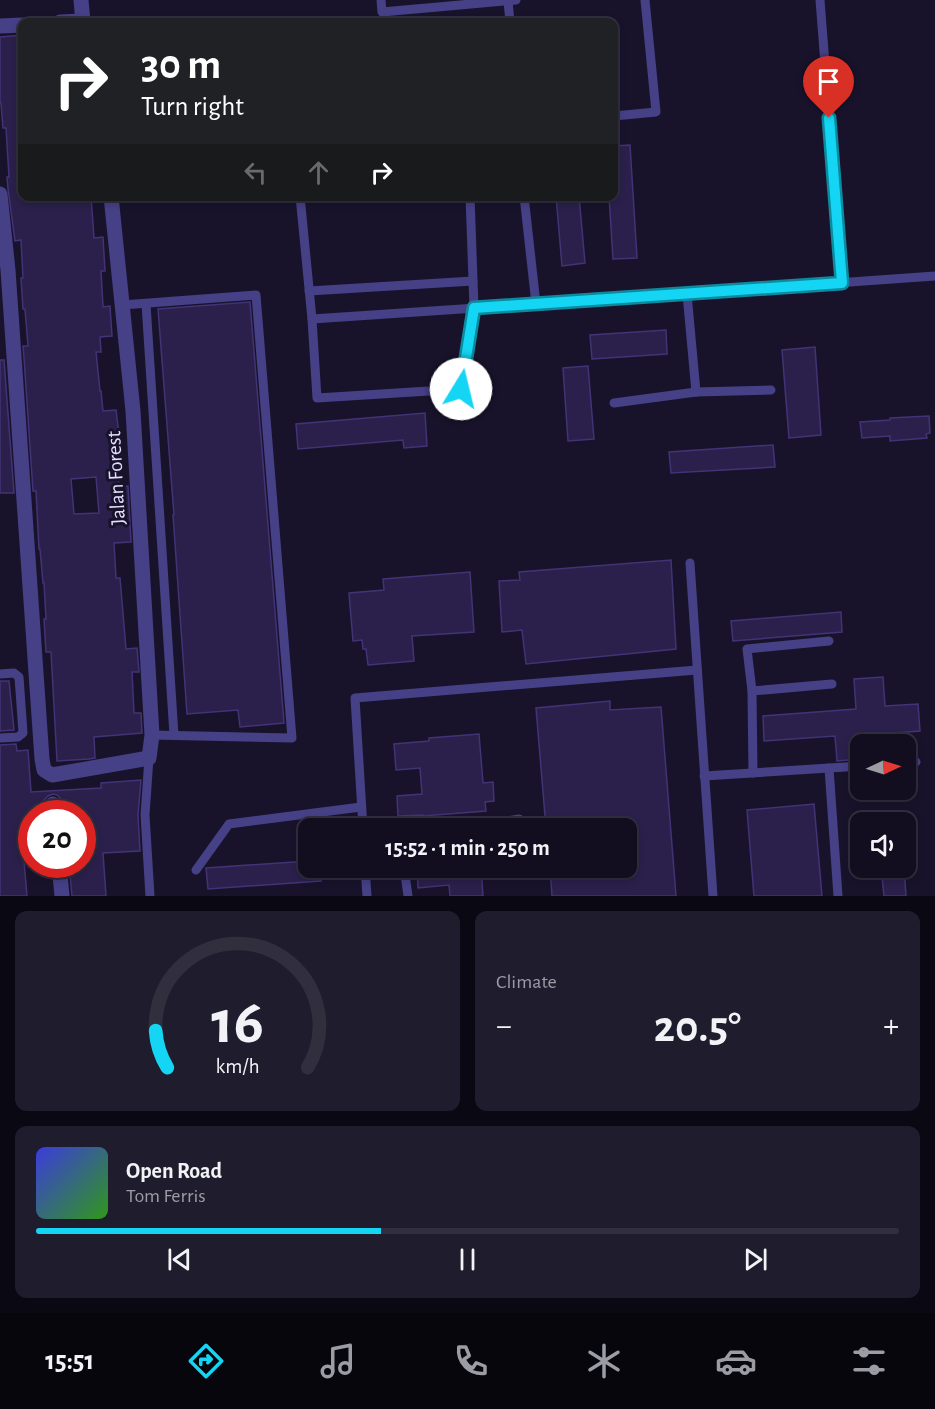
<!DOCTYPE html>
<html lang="en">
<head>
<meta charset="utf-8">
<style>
  body { margin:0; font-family:"Alegreya Sans",sans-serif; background:#1f1c2d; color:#f1f3f6; height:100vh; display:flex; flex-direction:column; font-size:22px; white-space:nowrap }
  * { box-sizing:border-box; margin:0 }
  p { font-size:20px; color:#9c9ca5 }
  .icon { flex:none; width:33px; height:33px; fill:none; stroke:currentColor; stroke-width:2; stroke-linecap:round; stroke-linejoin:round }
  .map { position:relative; height:896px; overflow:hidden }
  .details { display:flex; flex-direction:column; gap:15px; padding:15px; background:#0a0812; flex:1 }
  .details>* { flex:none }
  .guide { position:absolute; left:18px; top:18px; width:600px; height:183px; border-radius:12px; box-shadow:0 3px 9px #0003,0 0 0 2px #312e3e; background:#202124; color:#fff; overflow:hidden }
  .needle { width:39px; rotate:86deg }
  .buttons { position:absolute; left:850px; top:734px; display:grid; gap:12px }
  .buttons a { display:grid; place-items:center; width:66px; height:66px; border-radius:12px; background:#120e20; box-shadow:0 3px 9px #0003,0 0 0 2px #312e3e; font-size:30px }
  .speed { position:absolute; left:18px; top:800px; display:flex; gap:12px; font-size:30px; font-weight:700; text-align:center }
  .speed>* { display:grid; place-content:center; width:78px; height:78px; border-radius:50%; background:#120e20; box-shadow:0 3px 9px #0003,0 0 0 2px #312e3e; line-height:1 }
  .speed .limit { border:9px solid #d22; background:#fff; color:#111 }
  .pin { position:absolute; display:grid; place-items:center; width:51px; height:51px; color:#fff; margin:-62px -26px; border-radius:50% 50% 50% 0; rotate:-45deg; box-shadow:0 0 6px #0007 }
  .pin .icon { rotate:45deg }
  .me { position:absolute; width:66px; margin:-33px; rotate:9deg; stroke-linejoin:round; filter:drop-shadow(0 0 4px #0008) }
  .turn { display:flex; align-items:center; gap:21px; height:126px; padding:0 24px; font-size:27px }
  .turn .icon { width:78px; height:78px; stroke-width:2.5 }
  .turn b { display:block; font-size:42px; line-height:51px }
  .lanes { display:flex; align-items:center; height:57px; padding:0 24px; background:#0003; justify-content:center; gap:30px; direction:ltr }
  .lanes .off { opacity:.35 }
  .big { font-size:45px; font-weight:700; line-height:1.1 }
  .details .card { flex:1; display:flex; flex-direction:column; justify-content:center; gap:9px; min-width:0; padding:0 21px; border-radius:12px; background:#1f1c2d }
  .details .dial { align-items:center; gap:0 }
  .dial svg { height:156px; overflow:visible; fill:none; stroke:#312e3e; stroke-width:7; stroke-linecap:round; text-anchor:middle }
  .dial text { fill:#f1f3f6; stroke:none }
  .song { display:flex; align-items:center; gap:18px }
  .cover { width:72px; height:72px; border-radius:9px; background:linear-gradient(135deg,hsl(240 70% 55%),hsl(110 70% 35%)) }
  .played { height:6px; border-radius:3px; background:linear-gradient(90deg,#14d5f3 40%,#312e3e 40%) }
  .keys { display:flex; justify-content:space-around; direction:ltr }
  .heat { display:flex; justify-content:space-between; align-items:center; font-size:33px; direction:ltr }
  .details .tiles { flex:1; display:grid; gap:15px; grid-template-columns:1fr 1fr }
  .card:last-child { grid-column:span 2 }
  .trip { position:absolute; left:298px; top:818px; width:339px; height:60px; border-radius:12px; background:#120e20; box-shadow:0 3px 9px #0003,0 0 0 2px #312e3e; font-weight:700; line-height:60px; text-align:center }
  .menu { display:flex; height:96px; justify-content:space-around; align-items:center; background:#07060d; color:#9c9ca5 }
  .menu .icon { width:42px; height:42px }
  .menu .on { color:#14d5f3 }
  .menu b { font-size:27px; color:#f1f3f6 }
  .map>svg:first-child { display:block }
  .building { fill:#2a204b; stroke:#423376; stroke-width:1.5; fill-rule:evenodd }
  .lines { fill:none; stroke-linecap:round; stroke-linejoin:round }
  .service { stroke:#464087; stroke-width:9 }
  .minor { stroke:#464087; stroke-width:15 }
  .route-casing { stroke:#0d8a9e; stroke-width:15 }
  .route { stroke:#14d5f3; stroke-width:10 }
  .labels { text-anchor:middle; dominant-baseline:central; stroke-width:6; stroke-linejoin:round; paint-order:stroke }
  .street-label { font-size:21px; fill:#e3defd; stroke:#18132b }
</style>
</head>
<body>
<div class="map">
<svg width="935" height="896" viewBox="0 0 935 896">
  <rect width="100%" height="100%" fill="#18132b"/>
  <g class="building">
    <path d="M 22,35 L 22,196 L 91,196 L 94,238 L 103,237 L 105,271 L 101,271 L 103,307 L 110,306 L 112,336 L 100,337 L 101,352 L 96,352 L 100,391 L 101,391 L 103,411 L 116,410 L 122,458 L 117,459 L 119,487 L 128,486 L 131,542 L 114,543 L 116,578 L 120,578 L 126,649 L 137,648 L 139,672 L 132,672 L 134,713 L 141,713 L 142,733 L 94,737 L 95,758 L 89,759 L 57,761 L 51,652 L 46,652 L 44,619 L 46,619 L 44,583 L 43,583 L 40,549 L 39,549 L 36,491 L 33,491 L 24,358 L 23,346 L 28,346 L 25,309 L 23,309 L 21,278 L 23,278 L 21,240 L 15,241 L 8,189 L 7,177 L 9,177 L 6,128 L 3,128 L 1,103 L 0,103 L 0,37 ZM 96,477 L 99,513 L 74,514 L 71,479 Z"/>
    <path d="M 630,145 L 637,258 L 613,259 L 609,196 L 614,196 L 614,146 Z"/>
    <path d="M 556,196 L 579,196 L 585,263 L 562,266 Z"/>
    <path d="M 250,302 L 284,723 L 240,727 L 238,710 L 187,714 L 173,515 L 174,515 L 158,309 Z"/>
    <path d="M 666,330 L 667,354 L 592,359 L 590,335 Z"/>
    <path d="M 815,347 L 821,435 L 789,438 L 782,350 Z"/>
    <path d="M 0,360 L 4,360 L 14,493 L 0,493 Z"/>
    <path d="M 588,366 L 594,439 L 568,441 L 563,368 Z"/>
    <path d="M 425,413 L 427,446 L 404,448 L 403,440 L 298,449 L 296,424 Z"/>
    <path d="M 929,416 L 930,433 L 926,434 L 927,438 L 890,441 L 890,436 L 862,438 L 860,422 L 890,420 L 890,418 Z"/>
    <path d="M 773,445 L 775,467 L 671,473 L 669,452 Z"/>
    <path d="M 671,560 L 676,649 L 526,664 L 522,630 L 502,632 L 499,581 L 520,580 L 519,572 Z"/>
    <path d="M 470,572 L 474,632 L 412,636 L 414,661 L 368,665 L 366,649 L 363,649 L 362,640 L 353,641 L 349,593 L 384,590 L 383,579 Z"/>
    <path d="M 841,612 L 842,632 L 733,641 L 731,621 Z"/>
    <path d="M 883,677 L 885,706 L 918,704 L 920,731 L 859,736 L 861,759 L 837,761 L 835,736 L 764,741 L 763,716 L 856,709 L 854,679 Z"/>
    <path d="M 0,681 L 9,681 L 14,730 L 0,731 Z"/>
    <path d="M 610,701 L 610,710 L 661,707 L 676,896 L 552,896 L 550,867 L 638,867 L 635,828 L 546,828 L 536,708 Z"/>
    <path d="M 479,734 L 483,783 L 493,782 L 494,801 L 485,802 L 486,811 L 423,816 L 423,815 L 398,816 L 397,796 L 422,794 L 420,768 L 396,770 L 394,744 L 429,741 L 429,738 Z"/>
    <path d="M 16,744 L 17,751 L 28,750 L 31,792 L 101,788 L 101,783 L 141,780 L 138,815 L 140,851 L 103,853 L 106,896 L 72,896 L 69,864 L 82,864 L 82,813 L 64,813 L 61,799 L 57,795 L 53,794 L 48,796 L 44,800 L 44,813 L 32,813 L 32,825 L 21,826 L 27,896 L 0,896 L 0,745 Z"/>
    <path d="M 814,804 L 822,896 L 754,896 L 747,810 Z"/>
    <path d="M 309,861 L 309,867 L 320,867 L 321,881 L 208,889 L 206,868 Z"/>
    <path d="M 417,867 L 481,867 L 483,896 L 450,896 L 449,885 L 418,888 Z"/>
    <path d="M 881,867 L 904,867 L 906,896 L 884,896 Z"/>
  </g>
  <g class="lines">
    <g class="service">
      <path d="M 381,0 L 382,12 L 516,0"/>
      <path d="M 820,0 L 842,283"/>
      <path d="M 508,1 L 510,22"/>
      <path d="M 614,116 L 656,112 L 645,0"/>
      <path d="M 300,196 L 312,319 L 317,398 L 461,389 L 474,308 L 470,196"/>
      <path d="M 524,196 L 536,304 L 935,276"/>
      <path d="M 309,291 L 473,281"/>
      <path d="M 687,294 L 696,392 L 771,390"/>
      <path d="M 146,304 L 174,735"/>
      <path d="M 122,305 L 256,295 L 292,738 L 152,735"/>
      <path d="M 312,319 L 536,304"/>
      <path d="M 614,403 L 696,392"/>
      <path d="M 690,563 L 713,896"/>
      <path d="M 0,674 L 14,673 L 19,677 L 23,733 L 18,737 L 0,738"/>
      <path d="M 752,691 L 747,649 L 829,641"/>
      <path d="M 149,758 L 145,815 L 150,896"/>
      <path d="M 906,763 L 916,762"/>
      <path d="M 829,768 L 838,896"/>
      <path d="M 753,773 L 752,691 L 832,684"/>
      <path d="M 704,776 L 861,766"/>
      <path d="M 363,828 L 355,698 L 697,670"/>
      <path d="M 461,828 L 519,819"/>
      <path d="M 365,867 L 367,896"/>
      <path d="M 404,867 L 408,896"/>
      <path d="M 196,870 L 229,824 L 361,807"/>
    </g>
    <g class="minor">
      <path d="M 81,0 L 83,22"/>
      <path d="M 60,22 L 82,21"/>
      <path d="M 0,26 L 22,25"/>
      <path d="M 0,194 L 8,270 L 42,759 L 44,770 L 52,775 L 149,758 L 152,735 L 133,411 L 111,196"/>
      <path d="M 53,804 L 54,813"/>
      <path d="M 59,864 L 62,896"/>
    </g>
  </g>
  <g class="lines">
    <g class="route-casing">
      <path id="route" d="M 461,389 L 474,308 L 842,283 L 829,118"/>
    </g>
    <use href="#route" class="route"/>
  </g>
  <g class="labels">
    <g class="street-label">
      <text transform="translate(116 478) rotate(-93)">Jalan Forest</text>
    </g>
  </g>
</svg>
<div class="buttons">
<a><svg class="needle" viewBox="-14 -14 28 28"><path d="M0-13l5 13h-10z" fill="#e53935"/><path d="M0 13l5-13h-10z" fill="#9c9ca5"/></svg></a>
<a><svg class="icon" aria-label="sound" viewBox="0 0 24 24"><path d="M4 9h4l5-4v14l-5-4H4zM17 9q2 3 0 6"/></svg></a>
</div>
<div class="speed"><div class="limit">20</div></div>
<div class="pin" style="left:829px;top:118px;background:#d93025"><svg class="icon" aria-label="arrive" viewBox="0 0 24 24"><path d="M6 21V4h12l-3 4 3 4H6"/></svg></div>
<svg class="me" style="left:461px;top:389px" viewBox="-20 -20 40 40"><circle r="19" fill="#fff"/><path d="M0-13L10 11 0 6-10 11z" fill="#14d5f3"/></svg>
<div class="trip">15:52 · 1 min · 250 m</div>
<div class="guide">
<div class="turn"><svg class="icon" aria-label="right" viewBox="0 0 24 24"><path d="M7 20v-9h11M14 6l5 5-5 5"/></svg><div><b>30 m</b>Turn right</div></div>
<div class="lanes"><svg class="icon off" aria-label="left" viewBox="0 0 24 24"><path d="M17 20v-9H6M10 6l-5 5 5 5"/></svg><svg class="icon off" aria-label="ahead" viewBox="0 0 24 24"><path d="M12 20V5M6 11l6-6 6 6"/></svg><svg class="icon" aria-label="right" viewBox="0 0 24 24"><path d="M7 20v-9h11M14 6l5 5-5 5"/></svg></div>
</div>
</div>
<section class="details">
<div class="tiles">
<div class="card dial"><svg viewBox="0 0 100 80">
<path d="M14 69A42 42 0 1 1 86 69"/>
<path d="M14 69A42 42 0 0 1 8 50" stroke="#14d5f3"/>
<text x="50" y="56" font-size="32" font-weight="700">16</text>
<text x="50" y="72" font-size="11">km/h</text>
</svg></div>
<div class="card"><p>Climate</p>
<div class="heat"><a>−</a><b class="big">20.5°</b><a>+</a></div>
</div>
<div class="card">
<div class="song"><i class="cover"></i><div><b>Open Road</b><p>Tom Ferris</p></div></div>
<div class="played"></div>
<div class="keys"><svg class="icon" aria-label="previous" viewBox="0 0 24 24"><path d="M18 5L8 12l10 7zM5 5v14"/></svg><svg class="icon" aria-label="pause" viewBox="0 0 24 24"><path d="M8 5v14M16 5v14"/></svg><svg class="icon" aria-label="next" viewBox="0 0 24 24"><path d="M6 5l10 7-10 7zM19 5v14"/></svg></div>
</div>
</div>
</section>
<nav class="menu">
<b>15:51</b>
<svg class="icon on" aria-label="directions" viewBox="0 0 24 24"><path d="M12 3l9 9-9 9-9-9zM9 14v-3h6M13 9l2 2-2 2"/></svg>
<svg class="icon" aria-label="music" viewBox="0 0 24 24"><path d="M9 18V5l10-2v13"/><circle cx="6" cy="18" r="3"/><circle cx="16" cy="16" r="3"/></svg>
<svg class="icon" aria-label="phone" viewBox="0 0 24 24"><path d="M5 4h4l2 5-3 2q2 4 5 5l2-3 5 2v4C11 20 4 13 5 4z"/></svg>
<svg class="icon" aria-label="climate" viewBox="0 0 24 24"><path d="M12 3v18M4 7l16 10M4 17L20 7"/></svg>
<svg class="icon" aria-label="car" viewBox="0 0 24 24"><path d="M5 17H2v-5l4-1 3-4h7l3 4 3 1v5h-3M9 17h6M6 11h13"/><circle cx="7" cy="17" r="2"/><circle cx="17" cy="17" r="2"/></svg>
<svg class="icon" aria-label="filters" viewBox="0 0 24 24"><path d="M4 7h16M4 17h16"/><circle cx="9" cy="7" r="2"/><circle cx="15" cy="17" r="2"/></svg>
</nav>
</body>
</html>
